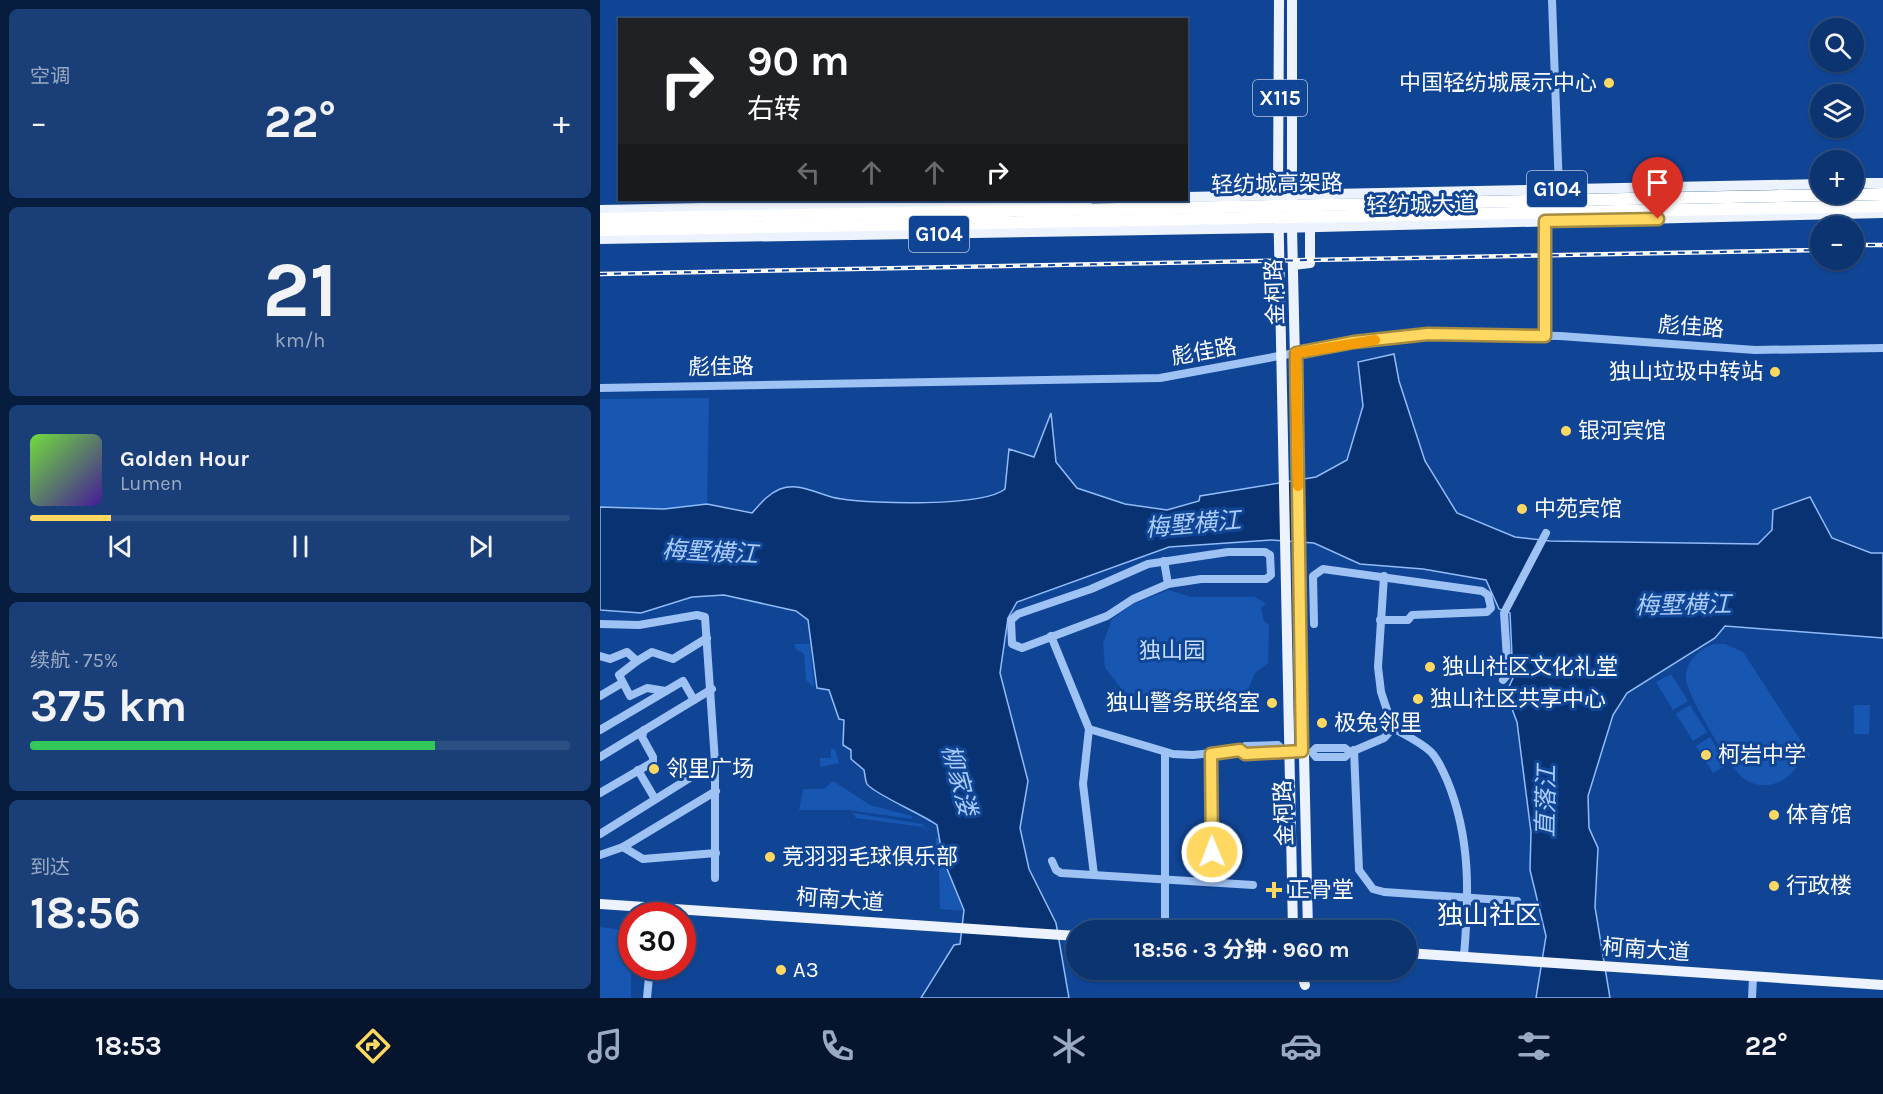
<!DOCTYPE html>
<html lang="zh">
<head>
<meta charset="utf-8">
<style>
  body { margin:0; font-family:Karla,"Noto Sans SC",sans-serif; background:#1a3f78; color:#f1f3f6; height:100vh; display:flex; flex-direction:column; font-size:22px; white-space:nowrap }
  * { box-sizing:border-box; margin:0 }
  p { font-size:20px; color:#9aaac3 }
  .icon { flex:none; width:33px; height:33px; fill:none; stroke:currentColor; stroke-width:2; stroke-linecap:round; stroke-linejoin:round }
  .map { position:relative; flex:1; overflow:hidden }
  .details { display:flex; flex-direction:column; gap:9px; padding:9px; background:#071d3e; width:600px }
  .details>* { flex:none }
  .hud { position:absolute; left:18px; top:18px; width:570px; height:183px; border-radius:0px; box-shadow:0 2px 4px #0004,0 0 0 2px #2c4f83; background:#202124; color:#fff; overflow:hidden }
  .fabs { position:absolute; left:1210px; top:18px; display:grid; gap:12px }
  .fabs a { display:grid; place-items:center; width:54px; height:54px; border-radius:50%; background:#0c3470; box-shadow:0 2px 4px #0004,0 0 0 2px #2c4f83; font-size:30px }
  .speed { position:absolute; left:18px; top:902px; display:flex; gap:12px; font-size:30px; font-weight:700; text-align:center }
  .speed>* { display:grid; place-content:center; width:78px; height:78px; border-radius:50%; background:#0c3470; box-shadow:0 2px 4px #0004,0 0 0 2px #2c4f83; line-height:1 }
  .speed .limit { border:9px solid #d22; background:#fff; color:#111 }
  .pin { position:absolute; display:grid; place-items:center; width:51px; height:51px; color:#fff; margin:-62px -26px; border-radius:50% 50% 50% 0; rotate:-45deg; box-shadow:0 0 6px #0007 }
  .pin .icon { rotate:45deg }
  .me { position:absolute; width:66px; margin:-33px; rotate:359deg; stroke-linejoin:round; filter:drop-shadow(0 0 4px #0008) }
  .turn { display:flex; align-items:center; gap:21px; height:126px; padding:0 30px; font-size:27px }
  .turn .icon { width:78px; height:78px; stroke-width:2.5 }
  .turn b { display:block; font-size:42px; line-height:51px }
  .lanes { display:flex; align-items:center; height:57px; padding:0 30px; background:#0003; justify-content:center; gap:30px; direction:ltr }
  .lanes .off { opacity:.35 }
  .big { font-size:45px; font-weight:700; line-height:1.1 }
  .details .tile { flex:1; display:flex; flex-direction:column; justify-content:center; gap:9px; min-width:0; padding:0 21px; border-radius:9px; background:#1a3f78 }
  .details .dial { align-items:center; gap:0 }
  .dial b { font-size:78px; line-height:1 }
  .song { display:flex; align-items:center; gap:18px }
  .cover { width:72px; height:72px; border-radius:9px; background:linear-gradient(135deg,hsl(100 70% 55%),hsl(260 70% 35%)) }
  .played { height:6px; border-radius:3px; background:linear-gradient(90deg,#ffd862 15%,#2c4f83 15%) }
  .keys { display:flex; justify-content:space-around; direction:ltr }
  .heat { display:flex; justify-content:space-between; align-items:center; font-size:33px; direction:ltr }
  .charge { height:9px; border-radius:4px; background:linear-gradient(90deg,#34c759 75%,#2c4f83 0) }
  .trip { position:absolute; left:466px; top:920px; width:351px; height:60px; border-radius:30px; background:#0c3470; box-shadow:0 2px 4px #0004,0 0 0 2px #2c4f83; font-weight:700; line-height:60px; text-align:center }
  .menu { display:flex; height:96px; justify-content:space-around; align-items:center; background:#05152d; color:#9aaac3 }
  .menu .icon { width:42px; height:42px }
  .menu .on { color:#ffd862 }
  .menu b { font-size:27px; color:#f1f3f6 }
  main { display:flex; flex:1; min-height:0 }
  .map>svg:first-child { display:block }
  .green { fill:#1756b1 }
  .water { fill:#093272; stroke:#91bcf8; stroke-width:1.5 }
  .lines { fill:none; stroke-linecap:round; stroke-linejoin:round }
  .minor { stroke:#9fc2f4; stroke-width:8 }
  .major { stroke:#ecf3ff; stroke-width:10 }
  .rail-casing { stroke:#fff; stroke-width:4.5 }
  .rail { stroke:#104596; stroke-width:2; stroke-dasharray:7; stroke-linecap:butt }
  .highway-bridge { stroke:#fff; stroke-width:12 }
  .route-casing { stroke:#a68c40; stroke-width:15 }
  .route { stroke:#ffd862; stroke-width:10 }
  .slow { stroke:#f59e0b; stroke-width:10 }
  .poi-dot { fill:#ffd862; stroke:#104596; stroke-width:2 }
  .labels { text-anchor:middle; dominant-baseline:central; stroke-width:6; stroke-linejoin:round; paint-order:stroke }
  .shield { fill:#104596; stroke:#b7c7e0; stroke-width:1.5 }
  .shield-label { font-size:21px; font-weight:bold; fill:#fff }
  .poi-label { font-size:22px; fill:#fff; stroke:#104596; text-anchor:start }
  .street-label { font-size:22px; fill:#fff; stroke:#104596 }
  .park-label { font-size:22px; fill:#c7defe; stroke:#104596 }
  .water-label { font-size:24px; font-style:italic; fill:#abcdfb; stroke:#104596 }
  .quarter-label { font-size:26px; fill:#fff; stroke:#104596 }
</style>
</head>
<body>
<main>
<section class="details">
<div class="tile"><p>空调</p>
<div class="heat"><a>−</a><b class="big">22°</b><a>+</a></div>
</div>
<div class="tile dial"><b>21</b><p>km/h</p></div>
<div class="tile">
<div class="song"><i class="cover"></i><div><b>Golden Hour</b><p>Lumen</p></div></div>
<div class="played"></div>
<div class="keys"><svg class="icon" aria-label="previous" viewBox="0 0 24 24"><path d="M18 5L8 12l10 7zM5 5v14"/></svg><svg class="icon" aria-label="pause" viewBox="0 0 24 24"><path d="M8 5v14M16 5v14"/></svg><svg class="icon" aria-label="next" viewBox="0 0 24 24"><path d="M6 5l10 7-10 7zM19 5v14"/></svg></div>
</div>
<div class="tile"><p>续航 · 75%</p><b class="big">375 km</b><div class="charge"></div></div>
<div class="tile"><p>到达</p><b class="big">18:56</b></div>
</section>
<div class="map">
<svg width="1283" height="998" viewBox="0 0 1283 998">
  <rect width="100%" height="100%" fill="#104596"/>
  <g class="green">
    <path d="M 109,398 L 107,504 L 64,509 L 0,507 L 0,399 Z"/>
    <path d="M 569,590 L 591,597 L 654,597 L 666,603 L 661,608 L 664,621 L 669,625 L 668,663 L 655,673 L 645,696 L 624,706 L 538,709 L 505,668 L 503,643 L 512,619 L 533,604 Z"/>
    <path d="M 194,644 L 210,644 L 214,687 L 206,680 L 204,654 L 196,649 Z"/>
    <path d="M 1114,644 L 1125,644 L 1143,652 L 1210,755 L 1206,761 L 1202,756 C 1194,780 1166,795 1143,778 C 1131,769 1085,692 1086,678 C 1086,660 1099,650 1114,644 Z"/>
    <path d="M 1071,674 L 1088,701 L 1073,710 L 1056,682 Z"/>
    <path d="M 1090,705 L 1107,732 L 1093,741 L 1076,714 Z"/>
    <path d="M 1254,705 L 1270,705 L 1269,734 L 1254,734 Z"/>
    <path d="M 1110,737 L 1127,765 L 1113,773 L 1096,746 Z"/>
    <path d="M 231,749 L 235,749 L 239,763 L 220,767 L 220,758 L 231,758 Z"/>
    <path d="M 233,781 L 270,805 L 312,816 L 312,819 L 249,810 L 199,810 L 203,789 L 224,789 Z"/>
    <path d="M 253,813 L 322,824 L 330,834 L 323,827 L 256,818 Z"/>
    <path d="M 336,838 L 339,838 L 343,859 L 364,911 L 340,909 L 339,870 L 335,869 Z"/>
    <path d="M 0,927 L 31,931 L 31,998 L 0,998 Z"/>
  </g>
  <path class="water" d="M 794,354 L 799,381 L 825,461 L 857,513 L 915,537 L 950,541 L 1158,544 L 1172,530 L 1173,510 L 1210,497 L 1232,538 L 1271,553 L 1283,553 L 1283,638 L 1125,626 L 1115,638 L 1027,693 L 1013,715 L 988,796 L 989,828 L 998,848 L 995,907 L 1010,998 L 936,998 L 946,936 L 930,870 L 931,832 L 917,722 L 906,693 L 913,678 L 910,613 L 899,609 L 886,580 L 823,569 L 760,564 L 714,543 L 671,540 L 569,547 L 417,602 L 408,618 L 400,673 L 428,781 L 420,828 L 429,869 L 456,923 L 469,998 L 321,998 L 354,945 L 360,944 L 364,910 L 343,859 L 337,825 C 324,815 272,793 267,784 C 265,780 265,774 264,770 L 251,759 L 251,750 L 243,745 L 244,720 L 239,719 L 229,690 L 217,688 L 208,620 L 196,611 L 124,595 L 92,597 L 41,613 L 0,610 L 0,507 L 64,509 L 107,504 L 152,513 C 160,504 168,494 180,489 C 202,481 221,497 242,499 C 273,504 383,507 405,489 L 409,449 L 434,457 L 451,413 L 456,462 L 477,488 L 525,504 L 567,510 L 599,501 L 600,496 L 716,477 L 747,460 L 763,406 L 758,362 Z"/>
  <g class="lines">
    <g class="minor">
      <path d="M 952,0 L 959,189"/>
      <path d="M 945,336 L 945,221"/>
      <path d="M 0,388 L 560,378 L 755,342 L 828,334 L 960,336 L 1155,350 L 1283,348"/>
      <path d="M 628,552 L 665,552 L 670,555 L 671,575 L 666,579 L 601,579 L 568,584 L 533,599 L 507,616 L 422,648 L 412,644 L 411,620 L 418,614 L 491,589 L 548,564 Z"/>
      <path d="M 564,561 L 568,584"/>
      <path d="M 784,576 L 778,667 L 781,692 L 793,728 C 805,735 821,742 831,752 C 839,760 842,770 847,780 C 871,838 869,895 864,956"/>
      <path d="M 0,624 L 39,625 L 97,615 L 105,617 L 115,762 L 115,878"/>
      <path d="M 714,624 L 713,576 L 723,569 L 882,591 L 888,595 L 891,608 L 887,612 L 812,615 L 808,620 L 780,620"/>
      <path d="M 451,636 L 489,729 L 483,784 L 494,875"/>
      <path d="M 0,656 L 10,659 L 27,652 L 37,661 L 52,652 L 73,659 L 107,638"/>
      <path d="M 37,661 L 19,675 L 30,696 L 47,688 L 66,691"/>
      <path d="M 903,680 L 908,674 L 904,613 L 946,533"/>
      <path d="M 0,696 L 22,683"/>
      <path d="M 489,729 L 573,754 L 593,755 L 640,750"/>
      <path d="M 0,730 L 83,681 L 94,700"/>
      <path d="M 678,745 L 683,750 L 678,754 L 645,754 L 640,750 L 645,746 Z"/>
      <path d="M 716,748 L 745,748 L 750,752 L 745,757 L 716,757 L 712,752 Z"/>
      <path d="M 754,750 L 759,870 L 773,889 L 784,892 L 917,901"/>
      <path d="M 751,752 L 784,738 L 793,728"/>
      <path d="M 0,757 L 112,689"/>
      <path d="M 38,770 L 55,799"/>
      <path d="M 0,793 L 53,762 L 53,757 L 42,737 L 44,730"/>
      <path d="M 0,834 L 115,762"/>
      <path d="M 23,847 L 43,859 L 116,853"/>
      <path d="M 0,855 L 23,847 L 116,791"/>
      <path d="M 452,861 L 456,870 L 461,873 L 653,885"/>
      <path d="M 607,882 L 612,852 L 611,754"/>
      <path d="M 565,930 L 565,752"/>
      <path d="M 47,998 L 50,966"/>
      <path d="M 1152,998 L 1153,977"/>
    </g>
    <g class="major">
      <path d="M 679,0 L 678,195 L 693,930"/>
      <path d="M 692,0 L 692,228 L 708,930"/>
      <path d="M 1254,183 L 1283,183"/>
      <path d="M 586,197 L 1221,184"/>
      <path d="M 0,210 L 488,200"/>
      <path d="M 0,239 L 679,228 L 1283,213"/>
      <path d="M 693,265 L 710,263 L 710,227"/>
      <path d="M 0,904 L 477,936"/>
      <path d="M 807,953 L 1283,985"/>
      <path d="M 700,969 L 705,985"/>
    </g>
    <g class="rail-casing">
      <g id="rail">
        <path d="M 1254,245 L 1283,245"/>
        <path d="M 0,274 L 1221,250"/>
      </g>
    </g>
    <use href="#rail" class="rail"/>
    <g class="highway-bridge">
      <path d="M 0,219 L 1283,194"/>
      <path d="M 0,230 L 1283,206"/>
    </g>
  </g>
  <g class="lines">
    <g class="route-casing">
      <path id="route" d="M 612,852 L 611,754 L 640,750 L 645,754 L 702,751 L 696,353 L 754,342 L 828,334 L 945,336 L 945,221 L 1058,219"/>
    </g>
    <use href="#route" class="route"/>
    <path class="slow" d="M 698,486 L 696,353 L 775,340"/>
  </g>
  <g class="poi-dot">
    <circle cx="1009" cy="83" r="6"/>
    <circle cx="1175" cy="372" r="6"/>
    <circle cx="966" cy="431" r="6"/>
    <circle cx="922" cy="509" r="6"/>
    <circle cx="830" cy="667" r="6"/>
    <circle cx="818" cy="699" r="6"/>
    <circle cx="672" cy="703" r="6"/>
    <circle cx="722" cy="723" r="6"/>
    <circle cx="1106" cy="755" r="6"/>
    <circle cx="54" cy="769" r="6"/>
    <circle cx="1174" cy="815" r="6"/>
    <circle cx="170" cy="857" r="6"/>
    <circle cx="1174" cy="886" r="6"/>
    <path d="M671 881h6v6h6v6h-6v6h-6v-6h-6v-6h6z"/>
    <circle cx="181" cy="970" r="6"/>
  </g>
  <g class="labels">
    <g class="shield">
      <rect x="653" y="80" width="54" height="36" rx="4.5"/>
      <rect x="927" y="171" width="60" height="36" rx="4.5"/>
      <rect x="309" y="216" width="60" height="36" rx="4.5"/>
    </g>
    <g class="shield-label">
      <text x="680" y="98">X115</text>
      <text x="957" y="189">G104</text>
      <text x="339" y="234">G104</text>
    </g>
    <g class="poi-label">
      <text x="997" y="83" text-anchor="end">中国轻纺城展示中心</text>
      <text x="1163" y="372" text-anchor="end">独山垃圾中转站</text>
      <text x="978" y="431">银河宾馆</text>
      <text x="934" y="509">中苑宾馆</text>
      <text x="842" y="667">独山社区文化礼堂</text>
      <text x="830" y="699">独山社区共享中心</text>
      <text x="660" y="703" text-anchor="end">独山警务联络室</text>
      <text x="734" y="723">极兔邻里</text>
      <text x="1118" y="755">柯岩中学</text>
      <text x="66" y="769">邻里广场</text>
      <text x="1186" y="815">体育馆</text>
      <text x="182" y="857">竞羽羽毛球俱乐部</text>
      <text x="1186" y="886">行政楼</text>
      <text x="688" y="890">正骨堂</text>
      <text x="193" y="970">A3</text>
    </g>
    <g class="street-label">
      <text transform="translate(677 184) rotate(-1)">轻纺城高架路</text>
      <text transform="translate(821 205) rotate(-1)">轻纺城大道</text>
      <text transform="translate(675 292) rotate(-92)">金柯路</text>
      <text transform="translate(1091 327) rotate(4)">彪佳路</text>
      <text transform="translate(604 352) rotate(-10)">彪佳路</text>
      <text transform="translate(121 367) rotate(-1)">彪佳路</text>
      <text transform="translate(684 813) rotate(-92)">金柯路</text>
      <text transform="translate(240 900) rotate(4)">柯南大道</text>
      <text transform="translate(1046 950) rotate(4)">柯南大道</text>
    </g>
    <g class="park-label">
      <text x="572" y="651">独山园</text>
    </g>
    <g class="water-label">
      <text transform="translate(593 524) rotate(-5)">梅墅横江</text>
      <text transform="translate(110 552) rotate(3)">梅墅横江</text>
      <text transform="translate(1083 605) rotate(-1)">梅墅横江</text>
      <text transform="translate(359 780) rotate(75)">柳家溇</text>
      <text transform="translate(946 801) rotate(-89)">直落江</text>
    </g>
    <g class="quarter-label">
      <text x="889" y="915">独山社区</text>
    </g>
  </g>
</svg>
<div class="fabs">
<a><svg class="icon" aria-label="search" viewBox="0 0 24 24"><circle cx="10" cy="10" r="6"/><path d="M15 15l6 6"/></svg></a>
<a><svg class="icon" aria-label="layers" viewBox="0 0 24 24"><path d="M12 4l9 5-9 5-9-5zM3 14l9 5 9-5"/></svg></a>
<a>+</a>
<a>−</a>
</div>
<div class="speed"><div class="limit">30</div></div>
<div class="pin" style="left:1058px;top:219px;background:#d93025"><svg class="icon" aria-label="arrive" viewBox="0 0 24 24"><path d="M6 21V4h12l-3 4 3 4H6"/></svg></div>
<svg class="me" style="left:612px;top:852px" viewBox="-20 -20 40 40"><circle r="17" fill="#ffd862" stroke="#fff" stroke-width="3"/><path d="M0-11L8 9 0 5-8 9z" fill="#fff"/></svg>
<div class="trip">18:56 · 3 分钟 · 960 m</div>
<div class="hud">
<div class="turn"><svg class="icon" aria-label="right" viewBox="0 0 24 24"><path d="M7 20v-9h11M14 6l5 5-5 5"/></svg><div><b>90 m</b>右转</div></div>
<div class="lanes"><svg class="icon off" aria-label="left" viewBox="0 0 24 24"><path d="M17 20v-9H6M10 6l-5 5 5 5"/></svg><svg class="icon off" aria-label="ahead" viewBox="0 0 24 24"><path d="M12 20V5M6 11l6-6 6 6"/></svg><svg class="icon off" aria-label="ahead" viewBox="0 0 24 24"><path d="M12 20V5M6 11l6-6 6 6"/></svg><svg class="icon" aria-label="right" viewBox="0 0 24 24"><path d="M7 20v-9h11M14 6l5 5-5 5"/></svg></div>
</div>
</div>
</main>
<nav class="menu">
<b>18:53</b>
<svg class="icon on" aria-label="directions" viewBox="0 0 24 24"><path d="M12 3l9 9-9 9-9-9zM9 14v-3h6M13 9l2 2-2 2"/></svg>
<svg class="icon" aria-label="music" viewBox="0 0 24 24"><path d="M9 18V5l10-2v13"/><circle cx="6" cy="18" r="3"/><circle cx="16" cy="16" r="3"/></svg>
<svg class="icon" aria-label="phone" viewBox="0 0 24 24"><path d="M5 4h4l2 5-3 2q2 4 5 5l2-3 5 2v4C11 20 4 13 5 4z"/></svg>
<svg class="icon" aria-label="climate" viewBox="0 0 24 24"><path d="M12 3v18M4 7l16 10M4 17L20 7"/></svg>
<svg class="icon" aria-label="car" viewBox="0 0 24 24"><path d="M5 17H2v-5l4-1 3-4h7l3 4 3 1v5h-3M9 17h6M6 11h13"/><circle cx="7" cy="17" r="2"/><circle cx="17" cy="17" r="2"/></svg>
<svg class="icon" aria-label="filters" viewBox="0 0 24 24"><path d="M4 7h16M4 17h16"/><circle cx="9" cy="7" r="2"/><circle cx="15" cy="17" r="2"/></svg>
<b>22°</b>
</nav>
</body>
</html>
